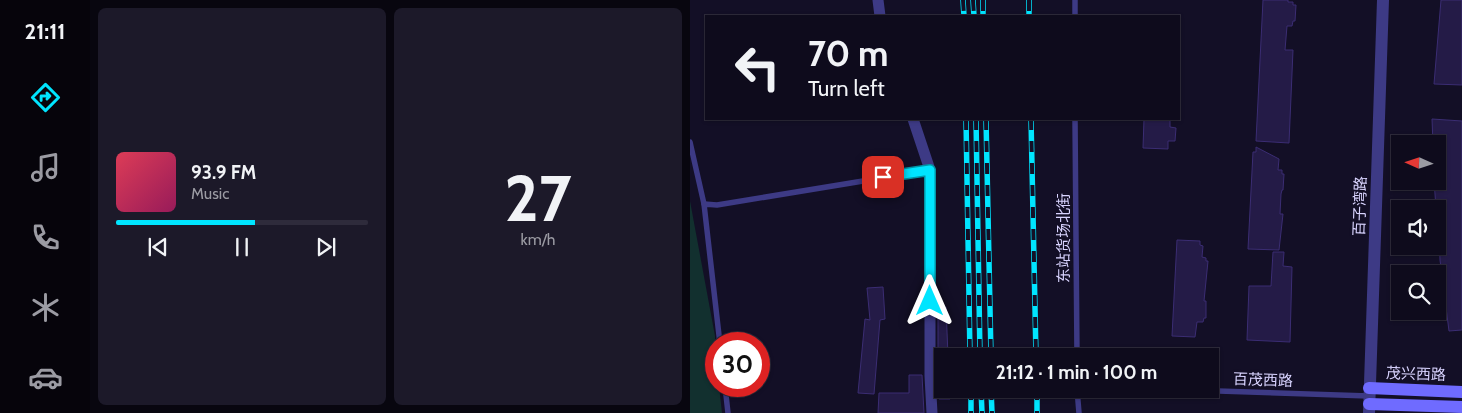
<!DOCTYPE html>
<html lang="en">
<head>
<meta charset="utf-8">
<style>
  body { margin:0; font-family:Cabin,"Noto Sans SC",sans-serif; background:#1c1929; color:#f1f3f6; height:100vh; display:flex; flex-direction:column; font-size:19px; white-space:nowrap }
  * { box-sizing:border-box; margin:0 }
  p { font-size:16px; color:#9b9ba3 }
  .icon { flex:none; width:28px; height:28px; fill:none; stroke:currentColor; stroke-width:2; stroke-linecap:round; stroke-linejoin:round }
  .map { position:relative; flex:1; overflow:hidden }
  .panel { display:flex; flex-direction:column; gap:8px; padding:8px; background:#08060f; width:600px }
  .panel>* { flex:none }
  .banner { position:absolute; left:15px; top:15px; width:475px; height:105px; border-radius:0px; box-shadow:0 1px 4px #0004,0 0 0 1px #2e2b3b; background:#0e0b1c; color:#f1f3f6; overflow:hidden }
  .needle { width:32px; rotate:273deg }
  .fabs { position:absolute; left:701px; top:135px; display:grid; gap:10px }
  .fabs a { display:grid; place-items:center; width:55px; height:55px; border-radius:0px; background:#0e0b1c; box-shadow:0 1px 4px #0004,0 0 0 1px #2e2b3b; font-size:25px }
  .speed { position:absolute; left:15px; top:332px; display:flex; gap:10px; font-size:25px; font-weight:700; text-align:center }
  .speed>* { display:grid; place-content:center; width:65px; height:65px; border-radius:50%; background:#0e0b1c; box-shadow:0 1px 4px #0004,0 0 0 1px #2e2b3b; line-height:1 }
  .speed .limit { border:8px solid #d22; background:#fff; color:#111 }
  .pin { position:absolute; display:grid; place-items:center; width:42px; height:42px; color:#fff; margin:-21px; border-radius:10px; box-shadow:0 2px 8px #0006 }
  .me { position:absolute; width:55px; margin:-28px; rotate:0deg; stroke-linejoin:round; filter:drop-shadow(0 0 4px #0008) }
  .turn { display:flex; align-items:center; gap:18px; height:105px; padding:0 20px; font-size:22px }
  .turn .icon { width:65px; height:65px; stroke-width:2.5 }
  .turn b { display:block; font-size:35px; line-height:42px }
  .panel .card { flex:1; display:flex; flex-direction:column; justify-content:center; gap:8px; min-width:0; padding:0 18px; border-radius:8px; background:#1c1929 }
  .panel .dial { align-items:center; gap:0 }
  .dial b { font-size:65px; line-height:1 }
  .song { display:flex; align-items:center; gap:15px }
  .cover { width:60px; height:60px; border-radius:8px; background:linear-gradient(135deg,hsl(350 70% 55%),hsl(330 70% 35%)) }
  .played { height:5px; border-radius:2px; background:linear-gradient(90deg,#00e5ff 55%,#2e2b3b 55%) }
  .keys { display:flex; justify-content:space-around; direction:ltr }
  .panel .tiles { flex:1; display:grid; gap:8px; grid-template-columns:repeat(2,1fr) }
  .trip { position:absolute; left:244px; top:348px; width:285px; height:50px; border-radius:0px; background:#0e0b1c; box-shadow:0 1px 4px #0004,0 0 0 1px #2e2b3b; font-weight:700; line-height:50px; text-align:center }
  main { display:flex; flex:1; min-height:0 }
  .menu { display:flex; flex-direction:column; width:90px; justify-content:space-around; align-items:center; background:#06040b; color:#9b9ba3 }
  .menu .icon { width:35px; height:35px }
  .menu .current { color:#00e5ff }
  .menu b { font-size:22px; color:#f1f3f6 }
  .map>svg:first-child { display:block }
  .green { fill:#12302f }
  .building { fill:#241b47; stroke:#3b2d73 }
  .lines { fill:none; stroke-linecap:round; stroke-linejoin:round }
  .service { stroke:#3d3a85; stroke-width:5.5 }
  .minor { stroke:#3d3a85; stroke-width:11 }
  .tertiary { stroke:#3d3a85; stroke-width:12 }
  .secondary { stroke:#6f6bff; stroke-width:12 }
  .rail-casing { stroke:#00e5ff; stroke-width:5.5 }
  .rail { stroke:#130f26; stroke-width:4; stroke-dasharray:11; stroke-linecap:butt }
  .route-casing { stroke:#0095a6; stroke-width:12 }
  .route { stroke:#00e5ff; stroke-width:9 }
  .labels { text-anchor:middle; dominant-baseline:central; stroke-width:5; stroke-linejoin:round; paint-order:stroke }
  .street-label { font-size:15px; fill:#d9d4ff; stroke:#130f26 }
</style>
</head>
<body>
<main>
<nav class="menu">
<b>21:11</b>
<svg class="icon current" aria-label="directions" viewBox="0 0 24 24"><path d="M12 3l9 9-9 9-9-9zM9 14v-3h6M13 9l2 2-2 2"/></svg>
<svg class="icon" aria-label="music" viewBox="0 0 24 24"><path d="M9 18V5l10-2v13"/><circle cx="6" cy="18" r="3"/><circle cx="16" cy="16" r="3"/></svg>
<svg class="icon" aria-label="phone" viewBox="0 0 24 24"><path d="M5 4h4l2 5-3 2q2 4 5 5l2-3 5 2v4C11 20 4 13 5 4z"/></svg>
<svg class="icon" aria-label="climate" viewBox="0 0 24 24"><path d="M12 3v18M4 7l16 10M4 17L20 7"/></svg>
<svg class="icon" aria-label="car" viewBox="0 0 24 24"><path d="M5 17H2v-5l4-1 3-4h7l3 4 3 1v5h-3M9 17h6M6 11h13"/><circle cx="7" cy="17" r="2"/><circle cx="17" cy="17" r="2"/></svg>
</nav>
<section class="panel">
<div class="tiles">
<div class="card">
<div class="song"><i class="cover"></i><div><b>93.9 FM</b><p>Music</p></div></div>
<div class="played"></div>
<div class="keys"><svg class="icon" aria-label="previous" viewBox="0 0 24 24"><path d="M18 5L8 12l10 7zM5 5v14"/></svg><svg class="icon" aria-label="pause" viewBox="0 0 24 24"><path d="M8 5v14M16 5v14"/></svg><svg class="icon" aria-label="next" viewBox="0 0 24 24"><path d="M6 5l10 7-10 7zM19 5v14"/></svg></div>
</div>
<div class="card dial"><b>27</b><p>km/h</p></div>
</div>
</section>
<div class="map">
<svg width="772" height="413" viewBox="0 0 772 413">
  <rect width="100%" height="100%" fill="#130f26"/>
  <path class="green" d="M 0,201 L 25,336 L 26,386 L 29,386 L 32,413 L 0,413 Z"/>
  <g class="building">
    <path d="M 573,0 L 598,0 L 598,2 L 603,2 L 603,5 L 606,5 L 605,21 L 603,21 L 602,26 L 597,26 L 595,50 L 603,50 L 599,143 L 566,141 Z"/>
    <path d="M 751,0 L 772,0 L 772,85 L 744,84 Z"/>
    <path d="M 454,119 L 480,119 L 480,127 L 486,128 L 485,141 L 478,141 L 478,149 L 453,148 Z"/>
    <path d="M 742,119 L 772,121 L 772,330 L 759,331 L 750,260 L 748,209 L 746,209 L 745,194 L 744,181 L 748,181 L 748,144 L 743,144 Z"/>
    <path d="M 566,147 L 589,159 L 588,170 L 592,170 L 592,174 L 594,174 L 593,190 L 592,190 L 591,194 L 590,214 L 593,214 L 589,250 L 558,249 L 563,152 L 566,152 Z"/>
    <path d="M 487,240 L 510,241 L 510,245 L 513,246 L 512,257 L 516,258 L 516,261 L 518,261 L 514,301 L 516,301 L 516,318 L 514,318 L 513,322 L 507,322 L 505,337 L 482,336 Z"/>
    <path d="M 583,252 L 594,252 L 593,266 L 602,267 L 600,342 L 557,340 L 559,286 L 581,286 Z"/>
    <path d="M 193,287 L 195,319 L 190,320 L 184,394 L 168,393 L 175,319 L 180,320 L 177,288 Z"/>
    <path d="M 256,307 L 258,356 L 248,356 L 248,309 Z"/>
    <path d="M 219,375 L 232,375 L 234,413 L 188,413 L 189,393 L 219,393 Z"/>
    <path d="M 248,375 L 252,375 L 252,389 L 260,389 L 260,399 L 249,399 Z"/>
  </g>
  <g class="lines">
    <g class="service">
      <path d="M 385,0 L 385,16"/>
      <path d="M 385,119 L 387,356"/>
      <path d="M 0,142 L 14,204"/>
      <path d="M 30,344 L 14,204 L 27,205 L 240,170"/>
      <path d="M 35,386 L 38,413"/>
      <path d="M 387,389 L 389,413"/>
      <path d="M 467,389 L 679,396"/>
    </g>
    <g class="minor">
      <path d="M 188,0 L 190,16"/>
      <path d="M 223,119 L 240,170 L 240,376 L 242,413"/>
    </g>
    <path class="tertiary" d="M 679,413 L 693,0"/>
    <g class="secondary">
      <path d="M 679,388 L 772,392"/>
      <path d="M 679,404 L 772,407"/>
    </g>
    <g class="rail-casing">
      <g id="rail">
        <path d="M 273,0 L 274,16"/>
        <path d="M 283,0 L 284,16"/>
        <path d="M 293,0 L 293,16"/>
        <path d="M 339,0 L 339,16"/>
        <path d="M 276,119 L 280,356"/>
        <path d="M 286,119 L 290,356"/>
        <path d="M 296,119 L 301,356"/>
        <path d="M 341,119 L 346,356"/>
        <path d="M 281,389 L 281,413"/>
        <path d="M 291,389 L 292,413"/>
        <path d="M 301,389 L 302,413"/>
        <path d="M 347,389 L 347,413"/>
      </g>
    </g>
    <use href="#rail" class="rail"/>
  </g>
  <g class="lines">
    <g class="route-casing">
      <path id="route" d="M 193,177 L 240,170 L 240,301"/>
    </g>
    <use href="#route" class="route"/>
  </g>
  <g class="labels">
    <g class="street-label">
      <text transform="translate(670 206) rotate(-88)">百子湾路</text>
      <text transform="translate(374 238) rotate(-90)">东站货场北街</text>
      <text transform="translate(726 374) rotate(2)">茂兴西路</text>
      <text transform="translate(573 380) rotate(2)">百茂西路</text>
    </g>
  </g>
</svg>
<div class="fabs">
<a><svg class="needle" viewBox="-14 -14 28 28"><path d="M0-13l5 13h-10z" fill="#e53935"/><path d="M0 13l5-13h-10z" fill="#9b9ba3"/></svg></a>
<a><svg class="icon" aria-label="sound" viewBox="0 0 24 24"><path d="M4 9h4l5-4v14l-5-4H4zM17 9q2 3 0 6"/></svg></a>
<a><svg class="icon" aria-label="search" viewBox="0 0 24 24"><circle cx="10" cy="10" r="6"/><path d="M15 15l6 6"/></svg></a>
</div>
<div class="speed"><div class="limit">30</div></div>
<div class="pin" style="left:193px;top:177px;background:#d93025"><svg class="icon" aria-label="arrive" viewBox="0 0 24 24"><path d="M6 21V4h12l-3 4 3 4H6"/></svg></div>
<svg class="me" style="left:240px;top:301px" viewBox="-20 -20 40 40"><path d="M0-17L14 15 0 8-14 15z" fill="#00e5ff" stroke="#fff" stroke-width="4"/></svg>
<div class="trip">21:12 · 1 min · 100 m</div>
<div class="banner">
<div class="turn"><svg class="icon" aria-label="left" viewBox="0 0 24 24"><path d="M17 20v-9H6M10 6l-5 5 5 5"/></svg><div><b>70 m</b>Turn left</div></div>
</div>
</div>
</main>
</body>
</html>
